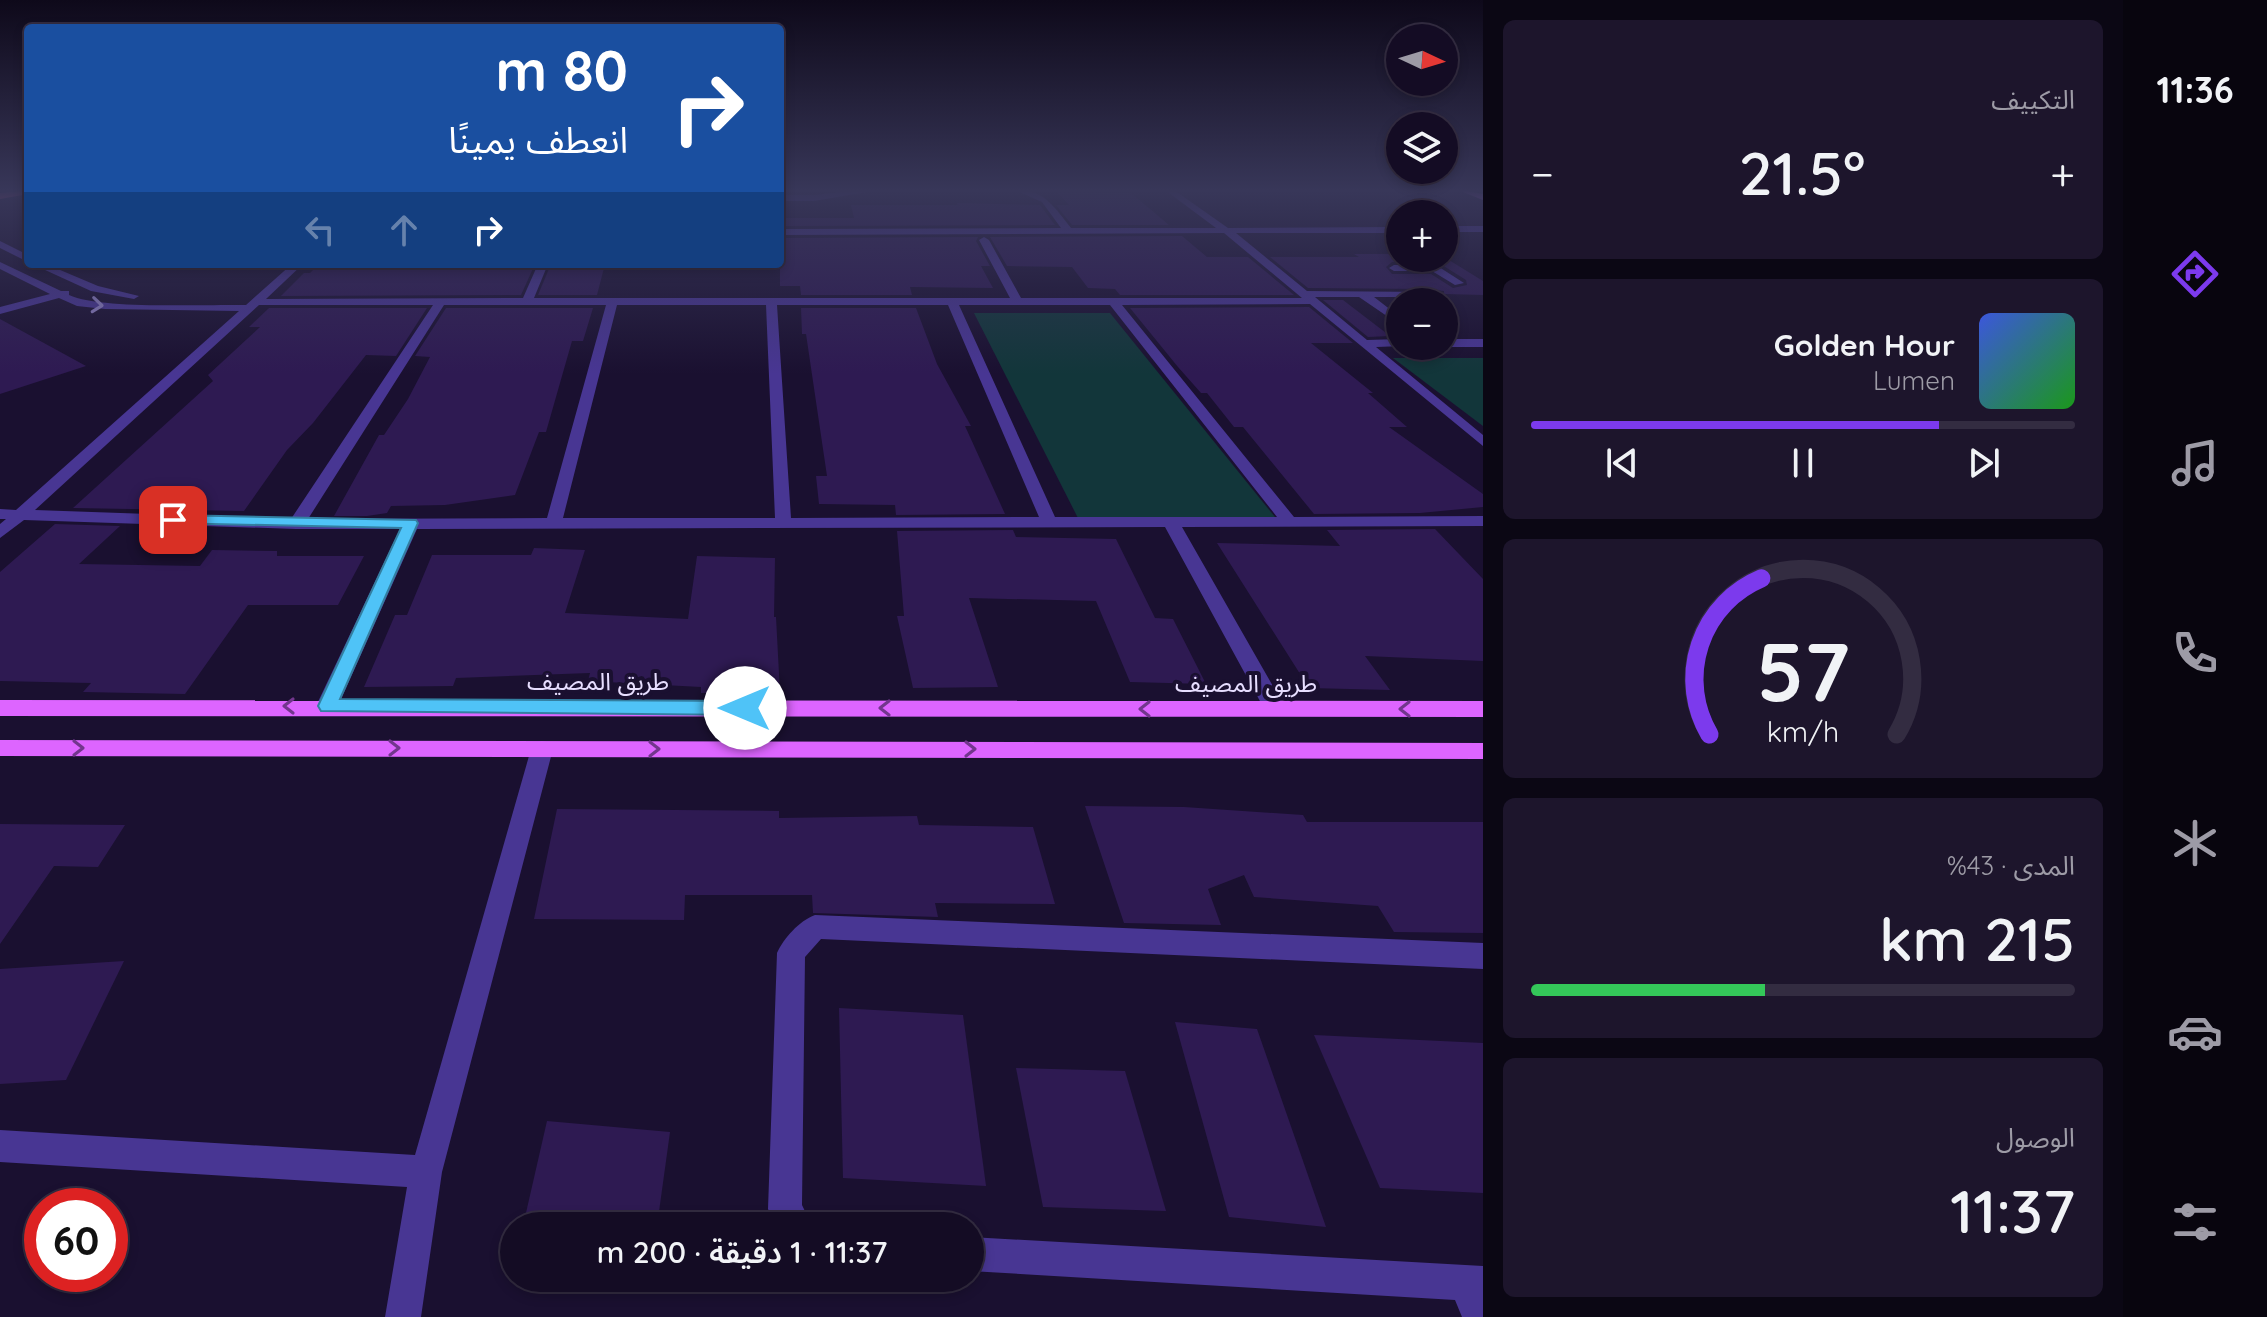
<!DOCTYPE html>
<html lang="ar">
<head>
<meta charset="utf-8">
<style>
  body { margin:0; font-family:Quicksand,"Noto Sans Arabic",sans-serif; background:#1d152c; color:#f1f3f6; direction:rtl; height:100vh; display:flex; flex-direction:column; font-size:30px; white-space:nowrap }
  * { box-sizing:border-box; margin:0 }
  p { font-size:26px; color:#9d9ba6 }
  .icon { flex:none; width:44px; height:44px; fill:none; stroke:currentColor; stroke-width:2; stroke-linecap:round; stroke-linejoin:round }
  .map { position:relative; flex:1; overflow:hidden; direction:ltr }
  .panel { display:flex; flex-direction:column; gap:20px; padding:20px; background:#0b0714; width:640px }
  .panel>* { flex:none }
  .top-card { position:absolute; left:24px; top:24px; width:760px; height:244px; border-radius:8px; box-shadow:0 4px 12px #0003,0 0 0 2px #332c41; direction:rtl; background:#1a4fa0; color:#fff; overflow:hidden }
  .needle { width:52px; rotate:94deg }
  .tools { position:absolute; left:1386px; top:24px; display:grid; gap:16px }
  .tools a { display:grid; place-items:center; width:72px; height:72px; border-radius:50%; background:#140c24; box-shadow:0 4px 12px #0003,0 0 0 2px #332c41; font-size:40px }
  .speed { position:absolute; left:24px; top:1188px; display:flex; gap:16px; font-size:40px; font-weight:700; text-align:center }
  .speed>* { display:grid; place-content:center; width:104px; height:104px; border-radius:50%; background:#140c24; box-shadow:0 4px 12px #0003,0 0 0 2px #332c41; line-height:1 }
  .speed .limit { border:12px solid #d22; background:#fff; color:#111 }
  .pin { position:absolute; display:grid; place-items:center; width:68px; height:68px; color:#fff; margin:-34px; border-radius:16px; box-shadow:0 4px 12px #0006 }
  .me { position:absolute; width:88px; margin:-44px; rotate:270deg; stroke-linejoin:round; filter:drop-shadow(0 0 6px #0008) }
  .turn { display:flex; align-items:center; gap:28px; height:168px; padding:0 24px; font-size:36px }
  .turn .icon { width:104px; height:104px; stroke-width:2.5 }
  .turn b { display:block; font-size:56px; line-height:68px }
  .lanes { display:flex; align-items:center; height:76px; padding:0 24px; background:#0003; justify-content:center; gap:40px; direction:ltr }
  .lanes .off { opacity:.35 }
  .big { font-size:60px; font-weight:600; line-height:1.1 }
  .panel .tile { flex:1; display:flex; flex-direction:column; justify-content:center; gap:12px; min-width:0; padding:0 28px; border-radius:12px; background:#1d152c }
  .panel .dial { align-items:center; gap:0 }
  .dial svg { height:208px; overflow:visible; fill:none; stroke:#332c41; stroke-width:7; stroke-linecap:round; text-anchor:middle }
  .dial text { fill:#f1f3f6; stroke:none }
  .song { display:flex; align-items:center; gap:24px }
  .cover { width:96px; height:96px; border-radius:12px; background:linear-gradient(135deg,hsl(230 70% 55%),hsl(120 70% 35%)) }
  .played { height:8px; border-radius:4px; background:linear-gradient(90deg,#7c3aed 75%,#332c41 75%) }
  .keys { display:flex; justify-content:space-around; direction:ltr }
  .heat { display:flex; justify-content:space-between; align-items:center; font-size:44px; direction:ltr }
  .charge { height:12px; border-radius:6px; background:linear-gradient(90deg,#34c759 43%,#332c41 0) }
  .trip { position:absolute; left:500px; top:1212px; width:484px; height:80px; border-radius:40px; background:#140c24; box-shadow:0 4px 12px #0003,0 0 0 2px #332c41; font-weight:600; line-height:80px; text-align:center; direction:rtl }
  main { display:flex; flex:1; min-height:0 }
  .menu { display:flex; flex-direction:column; width:144px; justify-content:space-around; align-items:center; background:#08050e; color:#9d9ba6 }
  .menu .icon { width:56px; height:56px }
  .menu .current { color:#7c3aed }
  .menu b { font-size:36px; color:#f1f3f6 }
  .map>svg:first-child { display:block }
  .green { fill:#12363a }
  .building { fill:#2e1a52 }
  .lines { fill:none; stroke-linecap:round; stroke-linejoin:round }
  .minor { fill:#483693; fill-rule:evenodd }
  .major { fill:#dd65ff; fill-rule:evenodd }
  .highway { fill:#ff598f; fill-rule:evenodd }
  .oneway { stroke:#9082c4 }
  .oneway2 { stroke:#72368d }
  .route { fill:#4fc3f7; stroke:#337fa1; stroke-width:2 }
  .labels { text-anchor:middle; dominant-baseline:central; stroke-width:8; stroke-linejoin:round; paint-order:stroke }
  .street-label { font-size:24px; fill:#e7deff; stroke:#1a1030 }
</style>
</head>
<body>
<main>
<nav class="menu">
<b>11:36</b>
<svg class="icon current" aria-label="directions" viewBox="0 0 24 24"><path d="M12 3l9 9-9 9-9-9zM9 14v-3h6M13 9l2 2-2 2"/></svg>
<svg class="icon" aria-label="music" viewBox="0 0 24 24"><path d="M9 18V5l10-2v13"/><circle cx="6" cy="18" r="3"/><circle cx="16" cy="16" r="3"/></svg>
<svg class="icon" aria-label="phone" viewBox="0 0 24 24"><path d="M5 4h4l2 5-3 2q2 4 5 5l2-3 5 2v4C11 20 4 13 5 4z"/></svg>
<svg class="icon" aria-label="climate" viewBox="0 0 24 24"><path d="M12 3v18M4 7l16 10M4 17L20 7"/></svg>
<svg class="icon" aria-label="car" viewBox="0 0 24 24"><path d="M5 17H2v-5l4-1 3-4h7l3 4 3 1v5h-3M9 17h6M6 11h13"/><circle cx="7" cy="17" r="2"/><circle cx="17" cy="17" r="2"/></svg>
<svg class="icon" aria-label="filters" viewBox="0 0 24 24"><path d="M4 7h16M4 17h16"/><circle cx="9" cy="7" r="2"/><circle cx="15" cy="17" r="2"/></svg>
</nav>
<section class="panel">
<div class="tile"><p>التكييف</p>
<div class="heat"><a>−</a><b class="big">21.5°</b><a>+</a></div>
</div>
<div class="tile">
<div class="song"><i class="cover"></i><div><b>Golden Hour</b><p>Lumen</p></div></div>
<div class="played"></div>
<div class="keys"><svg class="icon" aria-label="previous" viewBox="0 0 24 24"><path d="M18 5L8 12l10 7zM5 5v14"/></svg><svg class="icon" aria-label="pause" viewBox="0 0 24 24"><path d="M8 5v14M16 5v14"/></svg><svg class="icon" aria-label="next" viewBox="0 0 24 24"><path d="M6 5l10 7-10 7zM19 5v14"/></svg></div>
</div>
<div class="tile dial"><svg viewBox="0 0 100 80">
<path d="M14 69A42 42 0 1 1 86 69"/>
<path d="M14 69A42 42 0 0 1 34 9" stroke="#7c3aed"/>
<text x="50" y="56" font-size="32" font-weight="700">57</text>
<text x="50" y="72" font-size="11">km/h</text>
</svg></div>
<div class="tile"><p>المدى · 43%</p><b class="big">215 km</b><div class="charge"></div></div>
<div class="tile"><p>الوصول</p><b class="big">11:37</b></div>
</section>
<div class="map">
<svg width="1483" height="1317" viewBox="0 0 1483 1317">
  <rect width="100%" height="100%" fill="#1a1030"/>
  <g class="green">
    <path d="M 974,313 L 1110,313 L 1279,522 L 1080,522 Z"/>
    <path d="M 1393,358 L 1483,358 L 1483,426 Z"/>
  </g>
  <g class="building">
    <path d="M 1057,192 L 1131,193 L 1169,225 L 1072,225 L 1056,205 L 1069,205 Z"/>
    <path d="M 957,203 L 1040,205 L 1055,225 L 780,226 L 780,218 L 854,218 L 851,205 L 958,205 Z"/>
    <path d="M 1182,236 L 1207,257 L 1248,257 L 1294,295 L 1120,295 L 1115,289 L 1088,288 L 1072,267 L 1007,266 L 990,237 Z"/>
    <path d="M 978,237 L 976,241 L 990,266 L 981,266 L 993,288 L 910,287 L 912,295 L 801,295 L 800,286 L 780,286 L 780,238 Z"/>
    <path d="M 1354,254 L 1400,254 L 1400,258 L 1410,258 L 1413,262 L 1392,262 L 1386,267 L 1392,274 L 1431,274 L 1453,288 L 1467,285 L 1466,280 L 1431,258 L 1444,257 L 1483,281 L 1483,295 L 1444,294 L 1444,291 L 1428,289 L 1308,288 L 1270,257 L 1359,257 Z"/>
    <path d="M 319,264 L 535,264 L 521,295 L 281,296 L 304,273 L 310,273 Z"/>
    <path d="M 551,264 L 605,264 L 597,295 L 538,295 Z"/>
    <path d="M 1323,300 L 1343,300 L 1390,336 L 1368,337 Z"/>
    <path d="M 1309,307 L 1353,343 L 1311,343 L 1373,393 L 1368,393 L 1407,427 L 1389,427 L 1483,494 L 1483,507 L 1420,513 L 1314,514 L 1243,427 L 1234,427 L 1207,393 L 1201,393 L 1178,367 L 1130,308 Z"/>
    <path d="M 269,308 L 427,308 L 396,356 L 366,355 L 313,423 L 287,450 L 244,511 L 73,508 L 213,381 L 208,375 L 260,327 L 249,327 Z"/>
    <path d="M 446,308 L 593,308 L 583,341 L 572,341 L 546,432 L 539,432 L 515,495 L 445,505 L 391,506 L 387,513 L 367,516 L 334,516 L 379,435 L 384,435 L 408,399 L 430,357 L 415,356 Z"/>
    <path d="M 801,308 L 916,308 L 937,364 L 971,426 L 965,426 L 1005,514 L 896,515 L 895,505 L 819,504 L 816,476 L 827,476 L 806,334 L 802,334 Z"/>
    <path d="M 0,319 L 86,366 L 0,394 Z"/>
    <path d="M 55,524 L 120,526 L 79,564 L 200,566 L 212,550 L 277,551 L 277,556 L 364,556 L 338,605 L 248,605 L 185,694 L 83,692 L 91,683 L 0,681 L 0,572 Z"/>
    <path d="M 1435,529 L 1483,579 L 1483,661 L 1365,656 L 1390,690 L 1309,688 L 1217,543 L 1340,546 L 1327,530 Z"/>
    <path d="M 1013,530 L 1016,537 L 1116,539 L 1155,618 L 1173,619 L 1206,684 L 1130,682 L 1096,601 L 969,598 L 998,687 L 913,688 L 897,616 L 904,616 L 897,531 Z"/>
    <path d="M 534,548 L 585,550 L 565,613 L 688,619 L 697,556 L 775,558 L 774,617 L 776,617 L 780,693 L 701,693 L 701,687 L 588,681 L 590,673 L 456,678 L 453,686 L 364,687 L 395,615 L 407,615 L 432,555 L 531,555 Z"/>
    <path d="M 1085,806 L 1184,807 L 1303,815 L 1307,822 L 1483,822 L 1483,933 L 1394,932 L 1378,906 L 1254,897 L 1244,875 L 1208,889 L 1221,925 L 1124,923 Z"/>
    <path d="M 557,809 L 779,811 L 779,818 L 917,816 L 919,825 L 1033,827 L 1055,904 L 935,903 L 938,917 L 813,913 L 812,895 L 685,895 L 684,920 L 534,919 Z"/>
    <path d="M 0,824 L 125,825 L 98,867 L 54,866 L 0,944 Z"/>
    <path d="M 124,961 L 66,1080 L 0,1084 L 0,969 Z"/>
    <path d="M 839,1008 L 963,1015 L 986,1186 L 843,1178 Z"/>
    <path d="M 1175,1022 L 1257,1029 L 1326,1227 L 1229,1217 Z"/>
    <path d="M 1314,1035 L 1483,1043 L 1483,1193 L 1380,1188 Z"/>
    <path d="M 1016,1068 L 1125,1071 L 1166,1211 L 1043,1207 Z"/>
    <path d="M 547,1121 L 670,1132 L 657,1226 L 523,1226 Z"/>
  </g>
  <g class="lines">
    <g class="minor">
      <path d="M 858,190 L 879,190 L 814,201 L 780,201 L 780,195 L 814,195 Z"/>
      <path d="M 1015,190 C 1043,188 1055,208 1071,228 L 1216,228 L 1165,190 L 1174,190 L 1228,228 L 1400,227 L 1400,233 L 1236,233 L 1307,291 L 1428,292 L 1429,294 L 1424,297 L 1374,297 L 1400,317 L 1400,325 L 1359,297 L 1315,297 L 1367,340 L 1400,339 L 1400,346 L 1403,346 L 1376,347 L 1483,435 L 1483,446 L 1310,304 L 1122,305 L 1294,517 L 1483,516 L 1483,526 L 1182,527 L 1286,709 L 1283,714 L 1267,714 L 1165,527 L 417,529 L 338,706 L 334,711 L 320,711 L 316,706 L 400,529 L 296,529 L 24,520 L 0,538 L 0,524 L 6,519 L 0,519 L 0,509 L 16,510 L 239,311 L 105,309 L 77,306 L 59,298 L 0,314 L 0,307 L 50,294 L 0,269 L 0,262 L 61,291 L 69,291 L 69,295 C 101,310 206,304 246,305 L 292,264 L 303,264 L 266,299 L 523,298 L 538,264 L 548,264 L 534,298 L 1010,298 L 979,240 L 984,237 L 989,240 L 1021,298 L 1302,298 L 1224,233 L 780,235 L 780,229 L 1061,228 L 1042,202 ZM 259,305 L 433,305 L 291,519 L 35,510 ZM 444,305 L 606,305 L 547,518 L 308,519 ZM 617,305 L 766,305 L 775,518 L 563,518 ZM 777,305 L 948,305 L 1039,517 L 791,518 ZM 959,305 L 1110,305 L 1277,517 L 1055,517 Z"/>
      <rect x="1444" y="226" width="39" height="6"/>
      <path d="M 0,241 L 28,255 L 28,262 L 0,248 Z"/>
      <path d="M 1413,258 L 1425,258 L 1464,283 L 1455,285 L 1432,271 L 1394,271 L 1389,268 L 1394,265 L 1422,265 Z"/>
      <path d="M 32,264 L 46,264 L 98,286 L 139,296 L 134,299 L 91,291 Z"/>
      <path d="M 1444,339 L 1483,339 L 1483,347 L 1444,347 L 1441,346 L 1444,346 Z"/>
      <path d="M 542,741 L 550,743 L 553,749 L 442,1172 L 421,1317 L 385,1317 L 407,1187 L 0,1162 L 0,1130 L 415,1155 L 531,749 L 534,743 Z"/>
      <path d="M 815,915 L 1483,943 L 1483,969 L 821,939 L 805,957 L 802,1205 L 812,1226 L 776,1226 L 768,1209 L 777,953 C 784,938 799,921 815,915 Z"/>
      <path d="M 970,1237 L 1483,1266 L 1483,1317 L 1462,1317 L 1455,1300 L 970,1271 Z"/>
    </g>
    <g class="major">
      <path d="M 1462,190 L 1483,194 L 1483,200 L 1463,192 Z"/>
      <path d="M 0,700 L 1483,701 L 1483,717 L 0,716 Z"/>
      <path d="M 0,740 L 1483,743 L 1483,759 L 0,756 Z"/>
    </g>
    <path class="highway" d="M 28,190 L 28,194 L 0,199 L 0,193 Z"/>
  </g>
  <defs><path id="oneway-chevron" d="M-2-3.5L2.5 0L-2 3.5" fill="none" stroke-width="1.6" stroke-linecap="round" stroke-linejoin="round" transform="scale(2)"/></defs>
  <use class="oneway" href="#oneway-chevron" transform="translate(97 305) rotate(6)"/>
  <g class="oneway2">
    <use href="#oneway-chevron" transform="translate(289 706) rotate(180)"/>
    <use href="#oneway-chevron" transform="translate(885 708) rotate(-180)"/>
    <use href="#oneway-chevron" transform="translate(1145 709) rotate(-180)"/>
    <use href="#oneway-chevron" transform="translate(1405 709) rotate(180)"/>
    <use href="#oneway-chevron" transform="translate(78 748)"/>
    <use href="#oneway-chevron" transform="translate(394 748)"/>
    <use href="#oneway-chevron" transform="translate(654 749)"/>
    <use href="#oneway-chevron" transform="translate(970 749)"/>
  </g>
  <linearGradient id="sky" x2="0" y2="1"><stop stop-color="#0e091a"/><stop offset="0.51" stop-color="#383759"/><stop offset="1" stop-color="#383759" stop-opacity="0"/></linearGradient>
  <rect width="1483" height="374" fill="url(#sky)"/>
  <path class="route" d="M 173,515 L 416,520 L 418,523 L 340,699 L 745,701 L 754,708 L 745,715 L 321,711 L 318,706 L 401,528 L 167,523 L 167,517 Z"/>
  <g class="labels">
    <g class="street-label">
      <text x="598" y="681">طريق المصيف</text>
      <text x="1246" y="683">طريق المصيف</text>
    </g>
  </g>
</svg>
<div class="tools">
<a><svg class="needle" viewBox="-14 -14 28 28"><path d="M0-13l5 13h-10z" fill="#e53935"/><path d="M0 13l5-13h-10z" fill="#9d9ba6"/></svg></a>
<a><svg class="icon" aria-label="layers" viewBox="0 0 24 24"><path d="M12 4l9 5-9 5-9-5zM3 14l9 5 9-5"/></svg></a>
<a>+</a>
<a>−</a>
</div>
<div class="speed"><div class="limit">60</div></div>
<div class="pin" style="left:173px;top:520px;background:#d93025"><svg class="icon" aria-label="arrive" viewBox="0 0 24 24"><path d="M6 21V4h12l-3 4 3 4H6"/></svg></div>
<svg class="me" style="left:745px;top:708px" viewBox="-20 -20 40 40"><circle r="19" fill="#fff"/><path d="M0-13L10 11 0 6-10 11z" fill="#4fc3f7"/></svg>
<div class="trip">11:37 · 1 دقيقة · 200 m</div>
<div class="top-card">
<div class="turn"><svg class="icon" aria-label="right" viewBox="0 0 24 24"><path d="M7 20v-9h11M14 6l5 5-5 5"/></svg><div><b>80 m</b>انعطف يمينًا</div></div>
<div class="lanes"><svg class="icon off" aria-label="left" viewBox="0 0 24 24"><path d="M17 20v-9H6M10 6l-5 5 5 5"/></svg><svg class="icon off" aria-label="ahead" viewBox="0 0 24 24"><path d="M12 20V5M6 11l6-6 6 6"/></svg><svg class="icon" aria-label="right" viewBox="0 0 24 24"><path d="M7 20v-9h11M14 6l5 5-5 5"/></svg></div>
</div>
</div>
</main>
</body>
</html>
